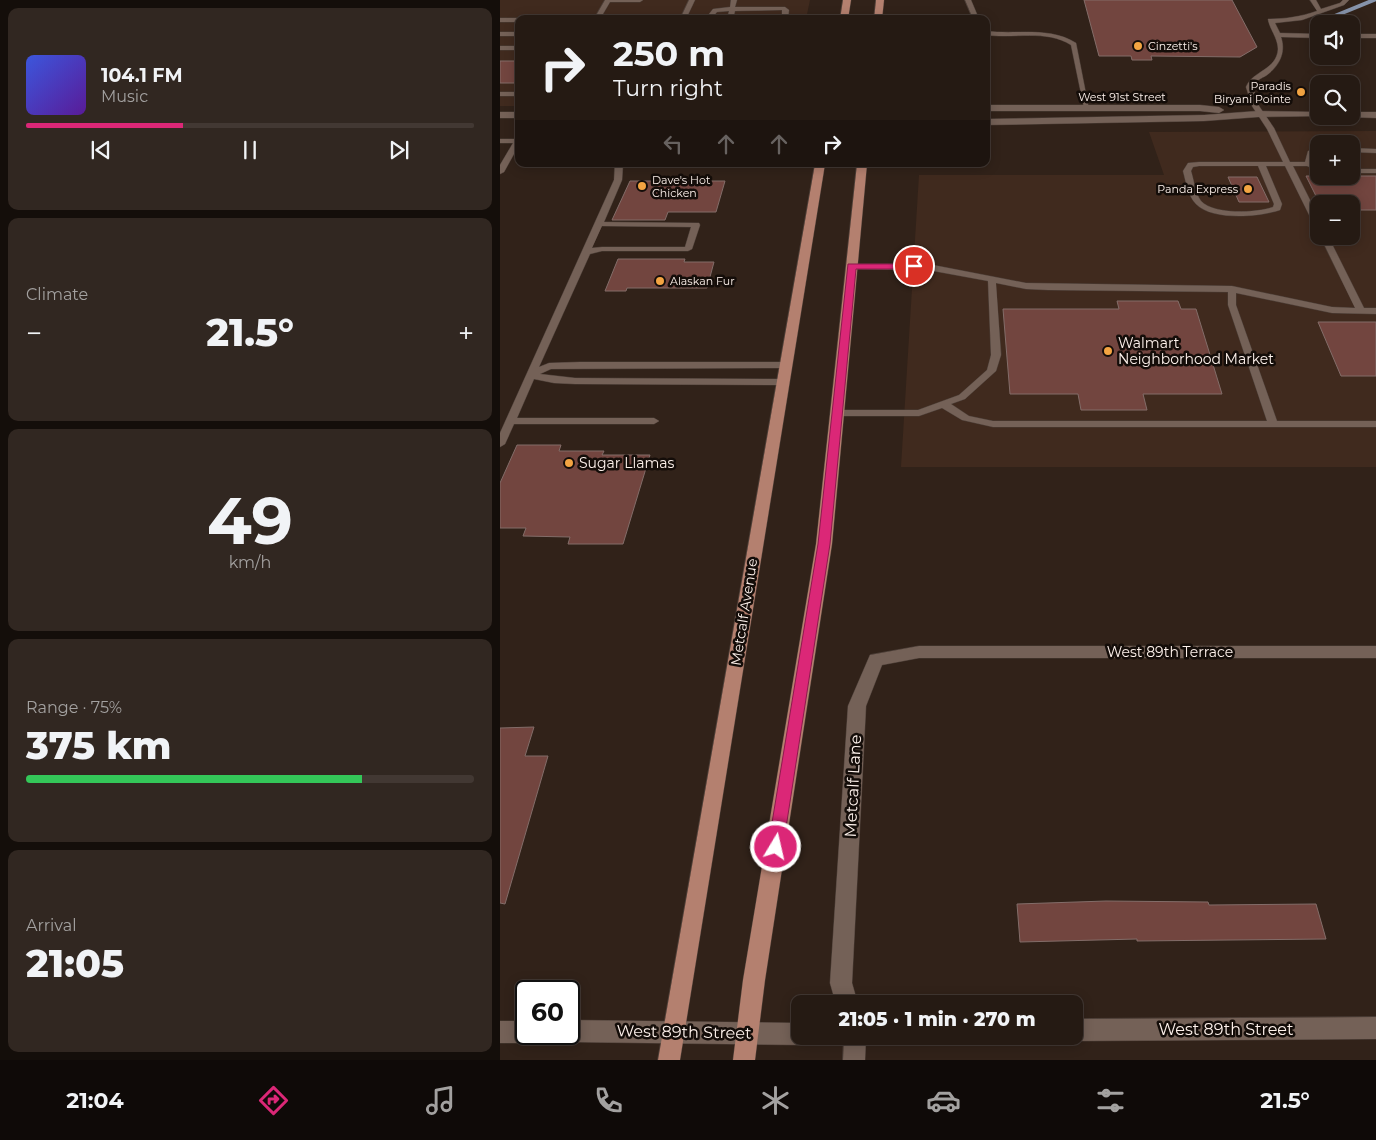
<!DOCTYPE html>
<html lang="en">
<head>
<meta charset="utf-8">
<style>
  body { margin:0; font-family:Montserrat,sans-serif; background:#312721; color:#f1f3f6; height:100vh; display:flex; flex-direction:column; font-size:19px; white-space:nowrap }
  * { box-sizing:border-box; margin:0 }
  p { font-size:16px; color:#a3a1a0 }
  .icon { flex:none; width:28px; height:28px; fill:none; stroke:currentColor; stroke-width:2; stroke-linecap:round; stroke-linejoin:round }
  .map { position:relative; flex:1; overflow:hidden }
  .sheet { display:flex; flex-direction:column; gap:8px; padding:8px; background:#140e0a; width:500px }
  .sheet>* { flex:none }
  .guide { position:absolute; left:15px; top:15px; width:475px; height:152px; border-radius:10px; box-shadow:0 2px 12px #0003,0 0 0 1px #423833; background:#251a13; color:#f1f3f6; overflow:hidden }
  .buttons { position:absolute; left:810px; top:15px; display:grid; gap:10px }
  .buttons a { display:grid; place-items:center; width:50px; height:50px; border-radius:10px; background:#251a13; box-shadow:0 2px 12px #0003,0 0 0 1px #423833; font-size:25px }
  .speed { position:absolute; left:15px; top:980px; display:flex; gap:10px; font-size:25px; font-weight:700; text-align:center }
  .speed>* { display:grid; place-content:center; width:65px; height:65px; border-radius:50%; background:#251a13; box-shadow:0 2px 12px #0003,0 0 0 1px #423833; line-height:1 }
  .speed .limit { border:2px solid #111; border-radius:8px; background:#fff; color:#111 }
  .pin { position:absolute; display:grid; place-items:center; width:42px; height:42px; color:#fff; margin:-21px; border:2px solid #fff; border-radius:50%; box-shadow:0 1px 5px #0007 }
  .me { position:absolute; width:55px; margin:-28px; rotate:9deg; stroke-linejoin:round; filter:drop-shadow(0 0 4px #0008) }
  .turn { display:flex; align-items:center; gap:18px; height:105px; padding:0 15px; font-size:22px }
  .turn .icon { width:65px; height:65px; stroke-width:2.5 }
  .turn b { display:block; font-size:35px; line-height:42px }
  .lanes { display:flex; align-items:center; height:48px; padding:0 15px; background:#0003; justify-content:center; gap:25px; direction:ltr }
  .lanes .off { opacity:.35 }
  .big { font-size:38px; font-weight:800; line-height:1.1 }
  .sheet .card { flex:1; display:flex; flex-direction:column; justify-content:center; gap:8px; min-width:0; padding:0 18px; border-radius:10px; background:#312721 }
  .sheet .dial { align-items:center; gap:0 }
  .dial b { font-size:65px; line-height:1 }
  .song { display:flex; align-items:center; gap:15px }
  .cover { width:60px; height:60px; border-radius:8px; background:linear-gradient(135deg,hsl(230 70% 55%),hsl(270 70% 35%)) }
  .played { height:5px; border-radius:2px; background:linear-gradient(90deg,#db2777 35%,#423833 35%) }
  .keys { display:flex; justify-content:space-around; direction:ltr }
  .heat { display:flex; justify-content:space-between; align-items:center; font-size:28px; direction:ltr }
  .charge { height:8px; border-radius:4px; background:linear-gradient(90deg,#34c759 75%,#423833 0) }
  .trip { position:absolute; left:291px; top:995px; width:292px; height:50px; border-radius:10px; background:#251a13; box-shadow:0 2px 12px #0003,0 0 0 1px #423833; font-weight:800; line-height:50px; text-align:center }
  .tabs { display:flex; height:80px; justify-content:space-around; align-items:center; background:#0f0a08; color:#a3a1a0 }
  .tabs .icon { width:35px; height:35px }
  .tabs .current { color:#db2777 }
  .tabs b { font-size:22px; color:#f1f3f6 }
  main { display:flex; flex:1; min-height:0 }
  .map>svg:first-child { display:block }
  .built { fill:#402a1e; fill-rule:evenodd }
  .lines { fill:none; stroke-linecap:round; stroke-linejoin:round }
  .stream { stroke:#8693aa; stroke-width:4 }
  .building { fill:#72453f; stroke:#836d69 }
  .service-casing { stroke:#4b3e37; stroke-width:1 }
  .minor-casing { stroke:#4b3e37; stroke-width:1 }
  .tertiary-casing { stroke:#4b3e37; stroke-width:1 }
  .primary-casing { stroke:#4b3e37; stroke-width:1 }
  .service { fill:#746157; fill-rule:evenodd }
  .minor { fill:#746157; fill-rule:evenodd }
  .tertiary { fill:#746157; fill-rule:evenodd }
  .primary { fill:#b4806f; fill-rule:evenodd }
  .route { fill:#db2777; stroke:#8e194d }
  .poi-dot { fill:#f3a442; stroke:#140d09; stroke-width:2 }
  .labels { text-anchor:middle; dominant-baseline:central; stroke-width:5; stroke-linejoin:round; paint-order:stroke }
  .far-poi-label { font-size:11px; fill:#fef2ec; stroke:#140d09; text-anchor:start }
  .far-street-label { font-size:11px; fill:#fef2ec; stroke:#140d09 }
  .poi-label { font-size:14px; fill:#fef2ec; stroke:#140d09; text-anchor:start }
  .street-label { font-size:14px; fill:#fef2ec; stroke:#140d09 }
  .near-street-label { font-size:16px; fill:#fef2ec; stroke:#140d09 }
</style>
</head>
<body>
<main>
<section class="sheet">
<div class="card">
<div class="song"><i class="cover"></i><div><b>104.1 FM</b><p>Music</p></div></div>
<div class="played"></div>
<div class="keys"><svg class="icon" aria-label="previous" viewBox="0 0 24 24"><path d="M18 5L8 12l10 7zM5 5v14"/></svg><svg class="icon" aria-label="pause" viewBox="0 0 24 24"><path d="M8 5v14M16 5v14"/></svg><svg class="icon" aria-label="next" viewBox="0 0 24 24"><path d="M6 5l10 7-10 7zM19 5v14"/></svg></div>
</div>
<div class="card"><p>Climate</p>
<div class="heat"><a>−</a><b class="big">21.5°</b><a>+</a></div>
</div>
<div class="card dial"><b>49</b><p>km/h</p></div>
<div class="card"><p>Range · 75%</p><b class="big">375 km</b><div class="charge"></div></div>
<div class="card"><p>Arrival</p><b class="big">21:05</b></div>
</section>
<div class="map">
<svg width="876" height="1060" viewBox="0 0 876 1060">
  <rect width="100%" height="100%" fill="#312219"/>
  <g class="built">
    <path d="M 0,0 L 310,0 L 306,19 L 19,19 L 19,106 L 0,106 Z"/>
    <path d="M 876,131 L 876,467 L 401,467 L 419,175 L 664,175 L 649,132 ZM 819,144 L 851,144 L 851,176 L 819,176 ZM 819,204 L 851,204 L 851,236 L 819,236 Z"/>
  </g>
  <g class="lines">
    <path class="stream" d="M 820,22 L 874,0"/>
  </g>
  <g class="building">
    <path d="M 584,0 L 732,0 L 757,47 L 740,57 L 651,56 L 652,60 L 632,60 L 631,56 L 599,56 Z"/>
    <rect x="0" y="61" width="19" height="22"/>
    <path d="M 806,176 L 876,176 L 876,210 L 851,210 L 851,204 L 820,204 Z"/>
    <path d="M 728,177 L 757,177 L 769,202 L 739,202 Z"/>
    <path d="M 130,181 L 225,181 L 216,212 L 168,212 L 165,220 L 112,220 Z"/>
    <path d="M 118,259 L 185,259 L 184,262 L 214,262 L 207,288 L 127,288 L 126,291 L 105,291 Z"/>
    <path d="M 617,301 L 678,301 L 681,309 L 696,309 L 722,394 L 643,394 L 647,410 L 581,410 L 578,394 L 510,394 L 503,309 L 619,309 Z"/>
    <path d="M 818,322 L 876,322 L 876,376 L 841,376 Z"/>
    <path d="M 17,445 L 61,445 L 59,451 L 104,451 L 102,455 L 150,455 L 123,544 L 68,544 L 70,537 L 23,536 L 26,528 L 0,528 L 0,483 Z"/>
    <path d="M 34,727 L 25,756 L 48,756 L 5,904 L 0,903 L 0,728 Z"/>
    <path d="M 606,901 L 708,902 L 709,905 L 816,904 L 826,939 L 637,941 L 637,939 L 520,942 L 517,904 Z"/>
  </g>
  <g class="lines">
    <g class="service-casing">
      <g id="service">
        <path d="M 105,0 L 143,0 L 140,2 L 110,2 L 100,19 L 94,19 Z"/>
        <path d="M 189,0 L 195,0 L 186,19 L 180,19 Z"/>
        <path d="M 231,0 L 237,0 L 235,7 L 285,7 L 289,10 L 288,19 L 282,19 L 282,10 L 235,11 L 233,19 L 227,19 L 229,11 L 217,12 L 211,19 L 205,19 L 213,9 L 230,7 Z"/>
        <path d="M 465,0 L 471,0 L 479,19 L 473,19 Z"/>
        <path d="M 810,0 L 816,0 L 821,9 L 840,3 L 843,0 L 849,0 L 844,5 L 802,20 L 775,23 L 780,33 L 819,34 L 819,38 L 781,37 C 786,52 780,65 767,75 C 761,79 755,80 753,87 L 759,106 L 774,128 L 790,162 L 805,162 L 808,151 L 819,148 L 819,153 L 814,154 L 812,163 L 819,166 L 819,171 L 807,166 L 793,166 L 819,218 L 819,229 L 815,227 L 785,166 L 766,166 L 782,204 L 780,210 C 760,217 712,221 696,204 C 688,196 686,182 683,171 L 688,163 L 699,162 L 783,162 L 767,129 L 752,106 L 746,87 C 752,71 777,70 778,49 C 778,38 769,28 768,19 C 784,19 800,17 817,11 ZM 758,166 L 774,204 L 773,207 C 757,213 714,215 701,201 C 695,193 694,180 691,171 L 693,167 L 699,166 Z"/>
        <path d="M 0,18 L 19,18 L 21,19 L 19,19 L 19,22 L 0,22 Z"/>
        <path d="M 486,31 C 516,35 549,26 576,43 L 589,109 L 584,108 L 571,45 C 546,29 514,39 486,35 Z"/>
        <rect x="0" y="32" width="19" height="4"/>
        <rect x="851" y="34" width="25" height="4"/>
        <rect x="0" y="46" width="19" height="4"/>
        <rect x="0" y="92" width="19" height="4"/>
        <path d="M 16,136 L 19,136 L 19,145 L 4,172 L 0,174 L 0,165 L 13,143 L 0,143 L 0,139 L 15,139 Z"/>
        <path d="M 851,148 L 876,149 L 876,153 L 851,152 Z"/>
        <path d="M 115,164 L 123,164 L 122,180 L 104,222 L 199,223 L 200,225 L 192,249 L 188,251 L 102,251 L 90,254 L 39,367 L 49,363 L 80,362 L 285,362 L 290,365 L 285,368 L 51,369 L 40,374 L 75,378 L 282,379 L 287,382 L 282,385 L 75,384 L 54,383 L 34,379 L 17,418 L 154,418 L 159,421 L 154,424 L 14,424 L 5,444 L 0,447 L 0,433 L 114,180 ZM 102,226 L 191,227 L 185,247 L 102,247 L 92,248 Z"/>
        <rect x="851" y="169" width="25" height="4"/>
        <path d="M 820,236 L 828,236 L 864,308 L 876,308 L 876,314 L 832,313 L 736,293 L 736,305 L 777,421 L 876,421 L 876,427 L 493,427 L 462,420 L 442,408 L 419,416 L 338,416 L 333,413 L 338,410 L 418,410 L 459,395 L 487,370 L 491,355 L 488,281 L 428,270 L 351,269 L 347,266 L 348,264 L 428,264 L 526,283 L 732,286 L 832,307 L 855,308 ZM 496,283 L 526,289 L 548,290 L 728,292 L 728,305 L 767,421 L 493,421 L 469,416 L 451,404 L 465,399 L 496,371 L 501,355 Z"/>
      </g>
    </g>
    <g class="minor-casing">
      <g id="minor">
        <path d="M 419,646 L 876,646 L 876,658 L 419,658 L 382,665 L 366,706 L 352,983 L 358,1004 L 336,1004 L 330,983 L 348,706 L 370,655 Z"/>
        <path d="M 876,1017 L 876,1039 L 575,1041 L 567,1036 L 575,1036 L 575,1019 Z"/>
        <path d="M 69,1020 L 300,1023 L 300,1036 L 310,1036 L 308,1042 L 300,1045 L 69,1042 L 61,1039 L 59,1034 L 69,1034 Z"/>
        <path d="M 0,1021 L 26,1021 L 26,1034 L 36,1034 L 34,1040 L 26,1043 L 0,1043 Z"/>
        <path d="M 344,1036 L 366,1036 L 365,1060 L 343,1060 Z"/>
      </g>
    </g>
    <g class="tertiary-casing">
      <g id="tertiary">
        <path d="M 486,105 L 700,105 L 719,107 L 724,110 L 719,113 L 700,111 L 486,111 Z"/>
        <path d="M 758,111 L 819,112 L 819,116 L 823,116 L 758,117 L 704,121 L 486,125 L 486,119 L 704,115 Z"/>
        <rect x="0" y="112" width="19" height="6"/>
        <path d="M 851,112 L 876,112 L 876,118 L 848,117 L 851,116 Z"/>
      </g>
    </g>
    <g class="primary-casing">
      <g id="primary">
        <path d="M 343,0 L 351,0 L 348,19 L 340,19 Z"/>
        <path d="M 376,0 L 384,0 L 382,19 L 374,19 Z"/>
        <path d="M 315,164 L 325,164 L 180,1060 L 158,1060 Z"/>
        <path d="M 357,164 L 367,164 L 332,544 L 265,980 L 255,1060 L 233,1060 L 243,980 L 316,544 Z"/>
      </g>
    </g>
    <use href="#service" class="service"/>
    <use href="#minor" class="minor"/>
    <use href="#tertiary" class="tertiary"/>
    <use href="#primary" class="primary"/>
  </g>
  <path class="route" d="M 348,264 L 414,264 L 418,266 L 414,269 L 356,269 L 330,544 L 283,847 L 281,852 L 276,854 L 270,852 L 268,847 L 318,544 Z"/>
  <g class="poi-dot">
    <circle cx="638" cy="46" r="5"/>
    <circle cx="801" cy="92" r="5"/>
    <circle cx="142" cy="186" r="5"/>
    <circle cx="748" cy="189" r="5"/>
    <circle cx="160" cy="281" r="5"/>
    <circle cx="608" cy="351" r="5"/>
    <circle cx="69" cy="463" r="5"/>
  </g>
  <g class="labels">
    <g class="far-poi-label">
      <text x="648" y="46">Cinzetti's</text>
      <text x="791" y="86" text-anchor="end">Paradis<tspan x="791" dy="13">Biryani Pointe</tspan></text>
      <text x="152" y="180">Dave's Hot<tspan x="152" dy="13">Chicken</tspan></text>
      <text x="738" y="189" text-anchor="end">Panda Express</text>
      <text x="170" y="281">Alaskan Fur</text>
    </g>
    <g class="far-street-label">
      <text x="622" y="97">West 91st Street</text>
    </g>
    <g class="poi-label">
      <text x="618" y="343">Walmart<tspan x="618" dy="16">Neighborhood Market</tspan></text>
      <text x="79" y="463">Sugar Llamas</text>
    </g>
    <g class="street-label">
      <text transform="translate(244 612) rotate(-81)">Metcalf Avenue</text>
      <text x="670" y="652">West 89th Terrace</text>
    </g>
    <g class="near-street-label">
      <text transform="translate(353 786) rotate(-87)">Metcalf Lane</text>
      <text x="726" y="1029">West 89th Street</text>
      <text transform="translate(184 1032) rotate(1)">West 89th Street</text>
    </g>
  </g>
</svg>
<div class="buttons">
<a><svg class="icon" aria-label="sound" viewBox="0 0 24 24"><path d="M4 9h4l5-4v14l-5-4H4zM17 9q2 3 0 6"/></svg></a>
<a><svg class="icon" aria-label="search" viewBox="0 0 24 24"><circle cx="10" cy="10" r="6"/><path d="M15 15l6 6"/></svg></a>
<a>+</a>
<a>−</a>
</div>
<div class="speed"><div class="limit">60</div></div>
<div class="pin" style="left:414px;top:266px;background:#d93025"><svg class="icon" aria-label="arrive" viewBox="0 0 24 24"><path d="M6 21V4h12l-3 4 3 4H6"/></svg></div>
<svg class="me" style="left:276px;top:847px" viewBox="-20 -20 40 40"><circle r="17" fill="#db2777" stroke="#fff" stroke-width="3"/><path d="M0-11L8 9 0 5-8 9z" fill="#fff"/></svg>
<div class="trip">21:05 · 1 min · 270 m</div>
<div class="guide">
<div class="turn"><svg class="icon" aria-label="right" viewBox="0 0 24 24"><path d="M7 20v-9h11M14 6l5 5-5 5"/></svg><div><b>250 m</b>Turn right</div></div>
<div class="lanes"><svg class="icon off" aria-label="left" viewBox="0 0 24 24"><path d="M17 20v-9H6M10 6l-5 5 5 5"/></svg><svg class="icon off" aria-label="ahead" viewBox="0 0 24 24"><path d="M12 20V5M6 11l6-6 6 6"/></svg><svg class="icon off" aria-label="ahead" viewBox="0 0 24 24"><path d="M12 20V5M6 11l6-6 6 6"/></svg><svg class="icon" aria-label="right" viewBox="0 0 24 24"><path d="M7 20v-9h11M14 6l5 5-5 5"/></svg></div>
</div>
</div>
</main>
<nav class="tabs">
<b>21:04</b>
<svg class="icon current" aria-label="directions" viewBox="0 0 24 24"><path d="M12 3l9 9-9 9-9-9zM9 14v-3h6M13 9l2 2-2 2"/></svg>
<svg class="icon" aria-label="music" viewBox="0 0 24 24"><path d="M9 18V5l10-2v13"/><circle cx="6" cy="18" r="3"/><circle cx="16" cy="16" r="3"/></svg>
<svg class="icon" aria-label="phone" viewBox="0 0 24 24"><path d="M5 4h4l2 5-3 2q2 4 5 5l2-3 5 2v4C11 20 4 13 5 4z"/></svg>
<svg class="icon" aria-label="climate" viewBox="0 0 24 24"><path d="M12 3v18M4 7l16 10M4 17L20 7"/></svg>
<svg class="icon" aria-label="car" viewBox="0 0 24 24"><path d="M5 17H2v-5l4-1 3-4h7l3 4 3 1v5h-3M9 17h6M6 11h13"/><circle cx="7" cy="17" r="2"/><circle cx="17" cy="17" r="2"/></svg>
<svg class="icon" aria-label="filters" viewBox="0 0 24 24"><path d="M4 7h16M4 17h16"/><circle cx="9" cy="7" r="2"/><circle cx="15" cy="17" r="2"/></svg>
<b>21.5°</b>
</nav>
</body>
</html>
